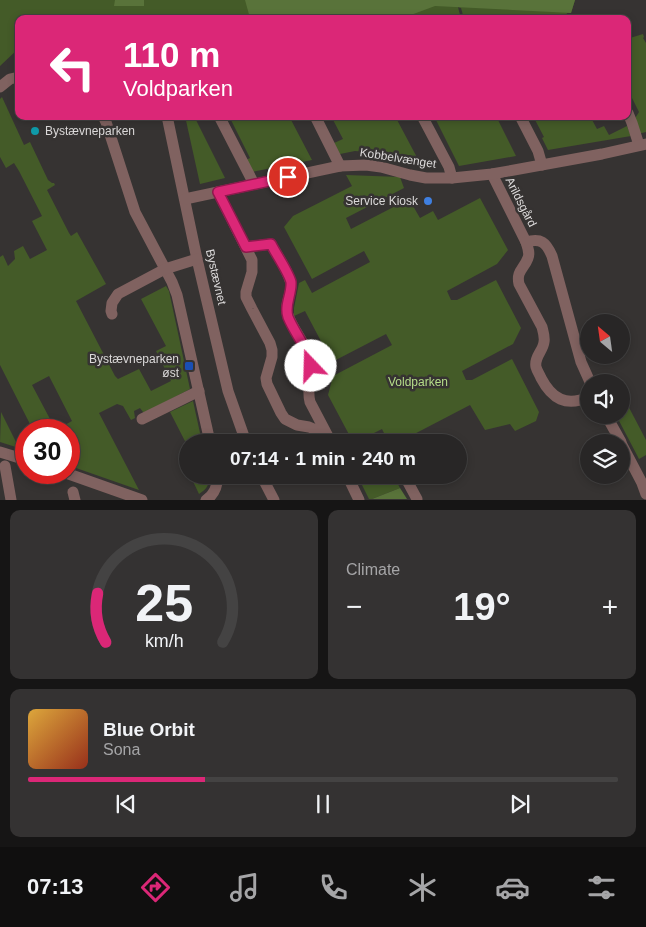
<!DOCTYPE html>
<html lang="en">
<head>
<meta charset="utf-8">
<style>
  body { margin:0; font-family:Helvetica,sans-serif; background:#343232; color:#f1f3f6; height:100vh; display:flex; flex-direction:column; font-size:19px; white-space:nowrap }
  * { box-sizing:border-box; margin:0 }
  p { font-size:16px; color:#a5a5a7 }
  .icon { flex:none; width:28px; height:28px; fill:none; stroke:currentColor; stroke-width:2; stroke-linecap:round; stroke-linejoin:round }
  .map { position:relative; height:500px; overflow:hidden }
  .side { display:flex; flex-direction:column; gap:10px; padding:10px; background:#161515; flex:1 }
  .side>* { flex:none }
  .guide { position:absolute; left:15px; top:15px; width:616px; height:105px; border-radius:10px; box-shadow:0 2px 8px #0003,0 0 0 1px #444343; background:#db2777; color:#fff; overflow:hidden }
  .needle { width:32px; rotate:331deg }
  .buttons { position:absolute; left:580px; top:314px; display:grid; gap:10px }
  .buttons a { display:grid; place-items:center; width:50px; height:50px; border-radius:50%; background:#282626; box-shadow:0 2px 8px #0003,0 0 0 1px #444343; font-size:25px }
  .speed { position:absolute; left:15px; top:419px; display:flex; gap:10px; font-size:25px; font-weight:700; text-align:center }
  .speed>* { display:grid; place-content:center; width:65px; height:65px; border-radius:50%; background:#282626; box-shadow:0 2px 8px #0003,0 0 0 1px #444343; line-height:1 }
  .speed .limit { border:8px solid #d22; background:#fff; color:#111 }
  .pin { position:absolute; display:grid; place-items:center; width:42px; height:42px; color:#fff; margin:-21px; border:2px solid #fff; border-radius:50%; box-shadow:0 1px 5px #0007 }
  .me { position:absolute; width:55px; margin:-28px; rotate:339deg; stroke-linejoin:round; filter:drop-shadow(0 0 4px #0008) }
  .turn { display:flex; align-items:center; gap:18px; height:105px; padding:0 25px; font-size:22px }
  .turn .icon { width:65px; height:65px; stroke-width:2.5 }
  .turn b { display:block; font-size:35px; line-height:42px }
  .big { font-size:38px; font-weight:600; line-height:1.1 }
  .side .card { flex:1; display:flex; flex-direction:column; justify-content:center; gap:8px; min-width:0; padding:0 18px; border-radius:10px; background:#343232 }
  .side .dial { align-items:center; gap:0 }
  .dial svg { height:130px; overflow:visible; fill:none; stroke:#444343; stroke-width:7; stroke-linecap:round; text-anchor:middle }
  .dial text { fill:#f1f3f6; stroke:none }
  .song { display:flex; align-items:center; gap:15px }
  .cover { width:60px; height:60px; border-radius:8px; background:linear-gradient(135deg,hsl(40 70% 55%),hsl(10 70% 35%)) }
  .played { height:5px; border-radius:2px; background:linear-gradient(90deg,#db2777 30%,#444343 30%) }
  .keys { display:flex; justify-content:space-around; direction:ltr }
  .heat { display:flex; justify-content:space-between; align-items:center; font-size:28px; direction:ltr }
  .side .tiles { flex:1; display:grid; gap:10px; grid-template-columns:1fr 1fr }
  .card:last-child { grid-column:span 2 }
  .trip { position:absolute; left:179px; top:434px; width:288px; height:50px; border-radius:25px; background:#282626; box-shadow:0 2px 8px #0003,0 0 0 1px #444343; font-weight:600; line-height:50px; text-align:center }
  .tab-bar { display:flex; height:80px; justify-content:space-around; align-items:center; background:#100f0f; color:#a5a5a7 }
  .tab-bar .icon { width:35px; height:35px }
  .tab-bar .selected { color:#db2777 }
  .tab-bar b { font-size:22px; color:#f1f3f6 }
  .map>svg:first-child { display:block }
  .green { fill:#445b28 }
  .forest { fill:#59733a }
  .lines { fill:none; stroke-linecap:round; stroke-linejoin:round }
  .minor { stroke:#806260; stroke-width:11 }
  .route-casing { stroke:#8e194d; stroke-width:12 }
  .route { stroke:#db2777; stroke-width:9 }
  .culture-dot { fill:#0f9aa8; stroke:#363332; stroke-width:2 }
  .shop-dot { fill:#3f7fe0; stroke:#363332; stroke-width:2 }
  .transit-dot { fill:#1a4fb4; stroke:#363332; stroke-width:2 }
  .labels { text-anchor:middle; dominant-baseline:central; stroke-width:5; stroke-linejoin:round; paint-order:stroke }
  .poi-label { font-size:12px; fill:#dbd9d9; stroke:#363332; text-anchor:end }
  .street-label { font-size:12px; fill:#dbd9d9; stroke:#363332 }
  .park-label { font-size:12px; fill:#b5dd89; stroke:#363332 }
</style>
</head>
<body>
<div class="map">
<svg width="646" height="500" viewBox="0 0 646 500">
  <rect width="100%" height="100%" fill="#363332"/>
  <g class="green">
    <path d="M 0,0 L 575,0 L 571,13 L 567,13 L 565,19 L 487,19 L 485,17 L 481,19 L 476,19 L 473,14 L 464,19 L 461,8 L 458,7 L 461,19 L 19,19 L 19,48 L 0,66 Z"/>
    <path d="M 643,34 L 644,37 L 643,38 L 646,43 L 646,132 L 638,134 L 634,120 L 639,112 L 628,90 L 628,37 L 630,38 Z"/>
    <path d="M 2,97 L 24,145 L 30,142 L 48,180 L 52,183 L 54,183 L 55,185 L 47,190 L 69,233 L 71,236 L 77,232 L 106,284 L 76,301 L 115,376 L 118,379 L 139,369 L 151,391 L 171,381 L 156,351 L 166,346 L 141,299 L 166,286 L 169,291 L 190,389 L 145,413 L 143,412 L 140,408 L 134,411 L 135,418 L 131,420 L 123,406 L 117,404 L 99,413 L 139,490 L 76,468 L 73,458 L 78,455 L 69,438 L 69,430 L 65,430 L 63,426 L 72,421 L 49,376 L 32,385 L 50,419 L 32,428 L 0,365 L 0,257 L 3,255 L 8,266 L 15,259 L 14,251 L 23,246 L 30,259 L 47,250 L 32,221 L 42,216 L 19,171 L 14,163 L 6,168 L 0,157 L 0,99 Z"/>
    <path d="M 185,116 L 194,116 L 225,178 L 200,184 Z"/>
    <path d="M 229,116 L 289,116 L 312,160 L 252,172 L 246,160 L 250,158 Z"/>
    <path d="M 331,116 L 395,116 L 421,165 L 378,153 L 355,151 L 340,154 L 334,143 L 343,139 Z"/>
    <path d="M 434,116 L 496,116 L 516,156 L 459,166 Z"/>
    <path d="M 533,116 L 590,116 L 597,129 L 604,126 L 609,135 L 627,126 L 631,136 L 548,150 L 542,138 L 544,137 Z"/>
    <path d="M 346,175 L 400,177 L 404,188 L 346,218 L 351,229 L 409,199 L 420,218 L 433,211 L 438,220 L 480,198 L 508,250 L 497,264 L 447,291 L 451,300 L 457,300 L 496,280 L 521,328 L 513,344 L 462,371 L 466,380 L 472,380 L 512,359 L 539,412 L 536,421 L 515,431 L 510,424 L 485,430 L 470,405 L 399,442 L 388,441 L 382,429 L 356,442 L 353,442 L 328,395 L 333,376 L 392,345 L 386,334 L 332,362 L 305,311 L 294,316 L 294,308 L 299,283 L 305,280 L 312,293 L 370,262 L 364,251 L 312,279 L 284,227 L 293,216 L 352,186 Z"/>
    <path d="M 624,398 L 646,440 L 646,455 L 639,459 L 616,415 L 621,415 L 621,400 Z"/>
    <path d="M 193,401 L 202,442 L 188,442 L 187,445 L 170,412 Z"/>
    <path d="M 1,412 L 19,448 L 0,442 Z"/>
    <path d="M 190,475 L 209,475 C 210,484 207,489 199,494 Z"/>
    <path d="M 357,475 L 393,475 L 400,488 L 372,499 L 369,499 Z"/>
  </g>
  <g class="forest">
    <path d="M 115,0 L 144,0 L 144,6 L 114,6 Z"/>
    <path d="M 245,0 L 575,0 L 571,13 L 435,6 L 400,19 L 259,19 L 250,18 Z"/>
    <path d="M 400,488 L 407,499 L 372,499 Z"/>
  </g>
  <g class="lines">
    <g class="minor">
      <path d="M 0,87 L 10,79 L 19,77"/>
      <path d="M 628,113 L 632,123 L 639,145"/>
      <path d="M 103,116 L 106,122 L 135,212 L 172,282 L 177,295 L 210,442"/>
      <path d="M 167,116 L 197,259 L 228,391 L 246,442"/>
      <path d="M 219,116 L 254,184"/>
      <path d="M 315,116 L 340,166"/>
      <path d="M 422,116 L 449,167 L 452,178"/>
      <path d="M 520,116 L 538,151 L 542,165"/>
      <path d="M 492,174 L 526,242 C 528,248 530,253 528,258 C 524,269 516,271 519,284 L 542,327 C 543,331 545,337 544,342 C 543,351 534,357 536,367 C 537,371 540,375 541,378 C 552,399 566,407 589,397"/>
      <path d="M 218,192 L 252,260 L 252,272 L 246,292 L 246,297 L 252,309 L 270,343 L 272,350 L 272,357 L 266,378 L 267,384 L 281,413 L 285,419 L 297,425 L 309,427 L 326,434"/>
      <path d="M 185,199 L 340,166 L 366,165 L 381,167 L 410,175 L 426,178 L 452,178 L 492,174 L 602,154 L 646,144"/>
      <path d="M 526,242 C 541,238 546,242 552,256 L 581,362 L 590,382"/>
      <path d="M 246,247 L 271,244 C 277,256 290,273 291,285 C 291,296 284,305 288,315 C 293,331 307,344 310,360 C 313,374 306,388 310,402 L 331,442"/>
      <path d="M 112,314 L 111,311 L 112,303 L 118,294 L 165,269 L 197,259"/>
      <path d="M 606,415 L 621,442"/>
      <path d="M 142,419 L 199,391"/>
      <path d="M 621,443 L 642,483 L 646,494"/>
      <path d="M 0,452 L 26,460"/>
      <path d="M 5,466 L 11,500"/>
      <path d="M 63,472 L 142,500"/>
      <path d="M 261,475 L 274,500"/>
      <path d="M 347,475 L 359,500"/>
      <path d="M 404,475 L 417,499"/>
      <path d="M 73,492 L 75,500"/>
      <path d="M 206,500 C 215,494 218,486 217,475"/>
    </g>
  </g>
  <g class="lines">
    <g class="route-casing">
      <path id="route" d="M 288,177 L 218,192 L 246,247 L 271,244 C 276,254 289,273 291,282 C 292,294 284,305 288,317 C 295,334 308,348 311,366"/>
    </g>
    <use href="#route" class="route"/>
  </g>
  <circle class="culture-dot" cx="35" cy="131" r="5"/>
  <circle class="shop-dot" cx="428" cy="201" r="5"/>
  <rect class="transit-dot" x="184" y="361" width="10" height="10" rx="2.5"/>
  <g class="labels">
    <g class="poi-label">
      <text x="45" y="131" text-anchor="start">Bystævneparken</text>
      <text x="418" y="201">Service Kiosk</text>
      <text x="179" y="359">Bystævneparken<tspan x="179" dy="14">øst</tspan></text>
    </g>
    <g class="street-label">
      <text transform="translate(398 158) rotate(9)">Kobbelvænget</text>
      <text transform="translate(521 202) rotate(63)">Arildsgård</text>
      <text transform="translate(216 277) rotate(77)">Bystævnet</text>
    </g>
    <g class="park-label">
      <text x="418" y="382">Voldparken</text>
    </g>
  </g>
</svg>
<div class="buttons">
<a><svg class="needle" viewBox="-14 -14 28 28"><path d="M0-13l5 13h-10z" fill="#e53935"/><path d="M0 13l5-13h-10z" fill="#a5a5a7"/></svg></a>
<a><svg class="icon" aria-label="sound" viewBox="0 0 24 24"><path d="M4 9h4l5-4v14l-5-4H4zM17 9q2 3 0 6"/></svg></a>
<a><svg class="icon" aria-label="layers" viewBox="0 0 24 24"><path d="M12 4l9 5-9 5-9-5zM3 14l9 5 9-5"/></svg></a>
</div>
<div class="speed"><div class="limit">30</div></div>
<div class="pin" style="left:288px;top:177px;background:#d93025"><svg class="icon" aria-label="arrive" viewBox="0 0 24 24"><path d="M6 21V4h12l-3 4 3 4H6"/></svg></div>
<svg class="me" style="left:311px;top:366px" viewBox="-20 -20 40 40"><circle r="19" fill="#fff"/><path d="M0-13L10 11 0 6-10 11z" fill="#db2777"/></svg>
<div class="trip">07:14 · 1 min · 240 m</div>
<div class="guide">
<div class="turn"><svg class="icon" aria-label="left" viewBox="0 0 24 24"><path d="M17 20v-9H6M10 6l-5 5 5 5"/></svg><div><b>110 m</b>Voldparken</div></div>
</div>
</div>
<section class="side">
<div class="tiles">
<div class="card dial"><svg viewBox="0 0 100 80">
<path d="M14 69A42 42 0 1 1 86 69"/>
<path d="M14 69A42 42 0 0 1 9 39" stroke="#db2777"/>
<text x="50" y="56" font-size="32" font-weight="700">25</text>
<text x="50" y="72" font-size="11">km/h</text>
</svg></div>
<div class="card"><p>Climate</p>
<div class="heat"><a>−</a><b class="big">19°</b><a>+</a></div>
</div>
<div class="card">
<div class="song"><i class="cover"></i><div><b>Blue Orbit</b><p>Sona</p></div></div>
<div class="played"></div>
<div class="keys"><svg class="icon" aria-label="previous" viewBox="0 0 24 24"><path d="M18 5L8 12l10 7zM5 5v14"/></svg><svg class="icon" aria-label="pause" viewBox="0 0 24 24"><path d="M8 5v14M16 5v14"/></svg><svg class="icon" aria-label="next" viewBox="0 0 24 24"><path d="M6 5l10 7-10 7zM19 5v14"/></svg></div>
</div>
</div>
</section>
<nav class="tab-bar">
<b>07:13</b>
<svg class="icon selected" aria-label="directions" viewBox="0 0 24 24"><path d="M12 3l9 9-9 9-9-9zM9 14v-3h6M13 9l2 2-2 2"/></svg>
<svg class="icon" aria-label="music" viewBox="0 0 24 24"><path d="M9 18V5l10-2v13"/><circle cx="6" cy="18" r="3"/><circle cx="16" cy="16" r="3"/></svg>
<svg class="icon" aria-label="phone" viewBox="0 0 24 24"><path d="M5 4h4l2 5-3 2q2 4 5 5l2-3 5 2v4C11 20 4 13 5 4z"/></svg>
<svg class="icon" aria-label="climate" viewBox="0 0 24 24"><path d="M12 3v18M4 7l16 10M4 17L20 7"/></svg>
<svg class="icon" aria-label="car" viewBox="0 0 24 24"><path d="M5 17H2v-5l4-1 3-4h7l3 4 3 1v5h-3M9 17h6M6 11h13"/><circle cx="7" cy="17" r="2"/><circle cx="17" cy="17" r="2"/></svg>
<svg class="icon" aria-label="filters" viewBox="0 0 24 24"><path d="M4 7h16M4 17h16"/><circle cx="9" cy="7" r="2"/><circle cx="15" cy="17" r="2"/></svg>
</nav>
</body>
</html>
